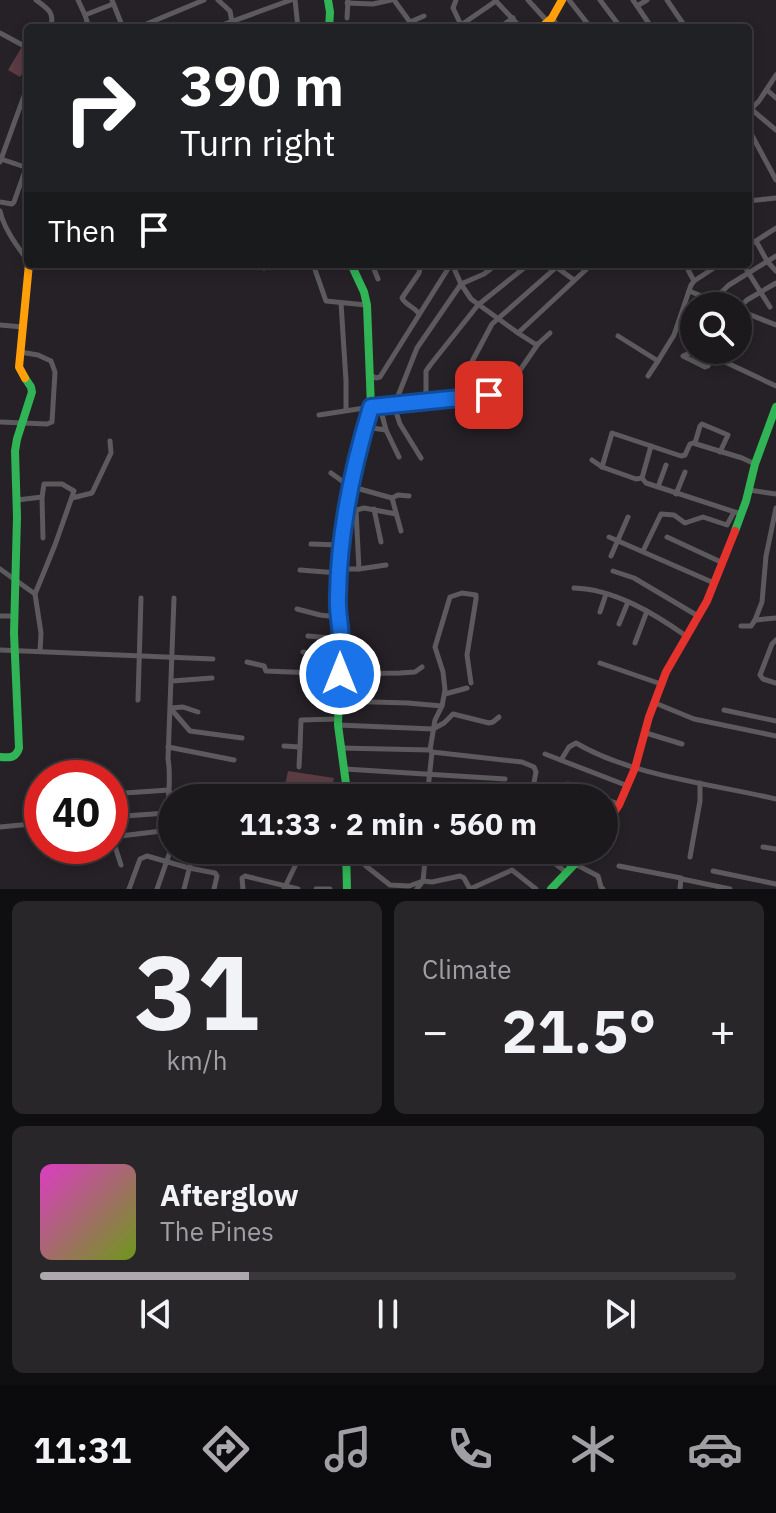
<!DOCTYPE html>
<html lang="en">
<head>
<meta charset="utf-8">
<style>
  body { margin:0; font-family:"IBM Plex Sans",sans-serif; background:#29262a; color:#f1f3f6; height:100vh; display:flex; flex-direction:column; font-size:30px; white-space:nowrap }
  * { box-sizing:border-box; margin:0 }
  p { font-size:26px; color:#a0a0a4 }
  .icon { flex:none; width:44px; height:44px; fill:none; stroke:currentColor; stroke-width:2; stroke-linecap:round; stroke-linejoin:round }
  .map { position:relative; height:889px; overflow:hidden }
  .drawer { display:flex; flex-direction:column; gap:12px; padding:12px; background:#0f0e10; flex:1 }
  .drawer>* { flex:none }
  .top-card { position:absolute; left:24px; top:24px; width:728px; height:244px; border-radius:8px; box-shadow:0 4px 12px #0003,0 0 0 2px #3a383b; background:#202124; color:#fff; overflow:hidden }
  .tools { position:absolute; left:680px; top:292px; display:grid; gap:16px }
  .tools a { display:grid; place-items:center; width:72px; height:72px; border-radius:50%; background:#1c191d; box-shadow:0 4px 12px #0003,0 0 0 2px #3a383b; font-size:40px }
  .speed { position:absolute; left:24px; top:760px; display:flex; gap:16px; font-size:40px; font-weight:700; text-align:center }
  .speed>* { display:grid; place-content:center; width:104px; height:104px; border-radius:50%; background:#1c191d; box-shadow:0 4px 12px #0003,0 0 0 2px #3a383b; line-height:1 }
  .speed .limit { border:12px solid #d22; background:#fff; color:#111 }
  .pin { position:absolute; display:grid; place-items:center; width:68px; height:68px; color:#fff; margin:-34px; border-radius:16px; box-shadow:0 4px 12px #0006 }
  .me { position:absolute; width:88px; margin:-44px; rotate:0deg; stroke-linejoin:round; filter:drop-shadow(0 0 6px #0008) }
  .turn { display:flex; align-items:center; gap:28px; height:168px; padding:0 24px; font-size:36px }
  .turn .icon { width:104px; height:104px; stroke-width:2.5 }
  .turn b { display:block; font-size:56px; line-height:68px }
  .then { display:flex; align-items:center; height:76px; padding:0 24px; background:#0003; gap:16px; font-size:30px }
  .big { font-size:60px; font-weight:700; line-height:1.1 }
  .drawer .widget { flex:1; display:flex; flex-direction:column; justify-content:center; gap:12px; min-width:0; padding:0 28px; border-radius:12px; background:#29262a }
  .drawer .dial { align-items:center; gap:0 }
  .dial b { font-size:104px; line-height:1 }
  .song { display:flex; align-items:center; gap:24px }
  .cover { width:96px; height:96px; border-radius:12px; background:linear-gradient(135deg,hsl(310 70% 55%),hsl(80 70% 35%)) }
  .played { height:8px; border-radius:4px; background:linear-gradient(90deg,#ada8ae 30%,#3a383b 30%) }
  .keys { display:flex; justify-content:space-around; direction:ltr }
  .heat { display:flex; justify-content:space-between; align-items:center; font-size:44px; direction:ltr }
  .drawer .tiles { flex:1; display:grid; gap:12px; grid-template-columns:1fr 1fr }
  .widget:last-child { grid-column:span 2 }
  .trip { position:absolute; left:158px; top:784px; width:460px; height:80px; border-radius:40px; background:#1c191d; box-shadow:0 4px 12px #0003,0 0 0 2px #3a383b; font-weight:700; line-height:80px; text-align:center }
  .tabs { display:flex; height:128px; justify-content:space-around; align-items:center; background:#0b0a0c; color:#a0a0a4 }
  .tabs .icon { width:56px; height:56px }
  .tabs .on { color:#ada8ae }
  .tabs b { font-size:36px; color:#f1f3f6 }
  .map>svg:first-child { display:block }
  .green { fill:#5a3c42 }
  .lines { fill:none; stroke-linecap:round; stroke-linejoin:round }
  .street { stroke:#5c5a5d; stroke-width:5 }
  .fast { stroke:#30b455; stroke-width:8 }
  .slow { stroke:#ff9f0a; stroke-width:8 }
  .jam { stroke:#e5322d; stroke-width:8 }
  .route-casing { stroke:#114b97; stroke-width:20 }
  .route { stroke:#1a73e8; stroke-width:14 }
</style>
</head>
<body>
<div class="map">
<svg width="776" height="889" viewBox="0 0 776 889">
  <rect width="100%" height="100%" fill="#262127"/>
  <g class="green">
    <path d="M 23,45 L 28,49 L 28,64 L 20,77 L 8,70 Z"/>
    <path d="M 288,771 L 334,778 L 329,798 L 284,790 Z"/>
  </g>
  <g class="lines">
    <g class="street">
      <path d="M 36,0 C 47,8 56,13 50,28"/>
      <path d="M 78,0 L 85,15"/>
      <path d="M 112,0 L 123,28"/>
      <path d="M 218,0 L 230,11 L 233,28"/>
      <path d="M 295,0 L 298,28"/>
      <path d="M 394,0 L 410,22 L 424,16"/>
      <path d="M 456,0 L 453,8 L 462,27"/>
      <path d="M 495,0 L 521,28"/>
      <path d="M 528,0 L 547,21"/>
      <path d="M 569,0 L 591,28"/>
      <path d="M 600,0 L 621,28"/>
      <path d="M 633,0 L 652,28"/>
      <path d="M 667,0 L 686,28"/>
      <path d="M 347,3 L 373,4 L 391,0"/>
      <path d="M 637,6 L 647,0"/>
      <path d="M 347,18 L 348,1"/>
      <path d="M 552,18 L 559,28"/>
      <path d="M 52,24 L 59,28"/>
      <path d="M 461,25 L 496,1"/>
      <path d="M 89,28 L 85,15 L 113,4"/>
      <path d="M 137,28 L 204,0"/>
      <path d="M 214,28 L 291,0"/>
      <path d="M 499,28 L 513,18"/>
      <path d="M 0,33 L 28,48"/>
      <path d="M 767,90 L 776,98"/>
      <path d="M 751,109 L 776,130"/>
      <path d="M 748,112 L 759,101 L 776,75"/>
      <path d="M 748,128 L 776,180"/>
      <path d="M 1,159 L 28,168"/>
      <path d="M 0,162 L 24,96"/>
      <path d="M 748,201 L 776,198"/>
      <path d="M 0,202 L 12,204 L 14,202 L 26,168"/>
      <path d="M 0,211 C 4,229 17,246 28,261"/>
      <path d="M 756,241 L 767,261 L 776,271"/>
      <path d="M 748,246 L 776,228"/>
      <path d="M 261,264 L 264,268"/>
      <path d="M 313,264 L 326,301 L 366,305"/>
      <path d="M 372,264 L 378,279"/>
      <path d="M 452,264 L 461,284 L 471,299 L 518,333 L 592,264"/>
      <path d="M 552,264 L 574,280"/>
      <path d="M 685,264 L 694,281"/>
      <path d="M 743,264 L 770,307"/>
      <path d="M 215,265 L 216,264"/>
      <path d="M 689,291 L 727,306"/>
      <path d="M 713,300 L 729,285 L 776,256"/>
      <path d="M 341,303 L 346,381 L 346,410"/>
      <path d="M 738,309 L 747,300 L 776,283"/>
      <path d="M 738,310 L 776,325"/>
      <path d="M 419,314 C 415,307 405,305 402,298 L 419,273 L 421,264"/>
      <path d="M 0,325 L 23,327"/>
      <path d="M 518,333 L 535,344 L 538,344 L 550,333"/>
      <path d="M 618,336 L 658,361 L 674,335 L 691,285 L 694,281 L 720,264"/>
      <path d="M 716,350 L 708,366 L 705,367 L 683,356 L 692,352 L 706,353 L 776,386"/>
      <path d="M 370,375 L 376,378 L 380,377 L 451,264"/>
      <path d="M 648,376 L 658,361"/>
      <path d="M 510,380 L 518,373 L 538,344"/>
      <path d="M 453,399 L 489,395 L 506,400"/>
      <path d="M 426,401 L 426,371 L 431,364 L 478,305 L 529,264"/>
      <path d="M 380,407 L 386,430 L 399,457"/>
      <path d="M 319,415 L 371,407 L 394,406 L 417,348 L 461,284 L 484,274 L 497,264"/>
      <path d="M 0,422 L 47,424 L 52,422 L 55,372 L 51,361 L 38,355 L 20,352"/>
      <path d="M 365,427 L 386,430"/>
      <path d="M 695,443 L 700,426 L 702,424 L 728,435 L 720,452"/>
      <path d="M 421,458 L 400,424 L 394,406 L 452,399 L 492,324 L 560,264"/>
      <path d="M 592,460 L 602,467 L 636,479 L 642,478 L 646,483 L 741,514"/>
      <path d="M 602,467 L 612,433 L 681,456 L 685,455 L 690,444 L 693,443 L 742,458 L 755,464"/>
      <path d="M 331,473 L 349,486 L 392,498 L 401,531"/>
      <path d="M 642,478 L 651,446"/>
      <path d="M 658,487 L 666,465"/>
      <path d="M 749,490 L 776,494"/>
      <path d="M 676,494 L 685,472"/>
      <path d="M 42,497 L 43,538"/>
      <path d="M 72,498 L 92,493 L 111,453 L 110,441"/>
      <path d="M 392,498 L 398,495 L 409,496"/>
      <path d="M 374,509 L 381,542"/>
      <path d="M 356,511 L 359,569"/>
      <path d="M 345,513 L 364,508 L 396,514"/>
      <path d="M 609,537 L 714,583"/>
      <path d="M 667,537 L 723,563"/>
      <path d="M 311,544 L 339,545"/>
      <path d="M 643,551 L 661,514 L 674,515 L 685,523 L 703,517 L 727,525 L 734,512"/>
      <path d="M 611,556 L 628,517"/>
      <path d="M 0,569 L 35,594 L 55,545 L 74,491 L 62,484 L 44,484 L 42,497 L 17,500"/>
      <path d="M 339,569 L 359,569 L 386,565"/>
      <path d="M 300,570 L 338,573"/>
      <path d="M 613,571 L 634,578 L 698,616"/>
      <path d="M 574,588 C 614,589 655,614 686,636"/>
      <path d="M 35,594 L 41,633 L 40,651"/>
      <path d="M 297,609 L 320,615 L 338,617"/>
      <path d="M 600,612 L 606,594"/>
      <path d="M 0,616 L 14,616"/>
      <path d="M 755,620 L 762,602 L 766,556 L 776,508"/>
      <path d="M 619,624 L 628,602"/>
      <path d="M 741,626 L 751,626 L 755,620 L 776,618"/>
      <path d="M 308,636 L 341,639"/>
      <path d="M 776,640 L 772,644 L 760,675 L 763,679 L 776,683"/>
      <path d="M 635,643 L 647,611"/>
      <path d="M 0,650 L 213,659"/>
      <path d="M 303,652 L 340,658"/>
      <path d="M 247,662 L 264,666 L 266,671 L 340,674 L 400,673 L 415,672 L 422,667"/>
      <path d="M 600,663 L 661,684"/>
      <path d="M 172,681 L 212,678"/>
      <path d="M 308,692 L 339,694"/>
      <path d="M 445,694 L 467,688"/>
      <path d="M 138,700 L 141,598"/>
      <path d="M 339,701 L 408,703 L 442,706"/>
      <path d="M 655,703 L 694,719 L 776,736"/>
      <path d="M 171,708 L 183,707 L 198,712"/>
      <path d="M 171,709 L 190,731 L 242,738"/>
      <path d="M 724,710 L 776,721"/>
      <path d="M 338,725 L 433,729 L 444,723 L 453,714 L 489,723 L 493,722 L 499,717"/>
      <path d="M 646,733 L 682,744"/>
      <path d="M 284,746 L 300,747 L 301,720 L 337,719"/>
      <path d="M 168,747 L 234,760"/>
      <path d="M 340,748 L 430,750"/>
      <path d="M 432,752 L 522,762 L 534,767 L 536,772 L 531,798"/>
      <path d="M 545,754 L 628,786"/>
      <path d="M 561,760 L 569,747 L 576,743 C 632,776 712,784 776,799"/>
      <path d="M 299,767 L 300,747"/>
      <path d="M 345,769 L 505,779"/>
      <path d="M 568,784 L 618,804"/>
      <path d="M 533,791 L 557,798"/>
      <path d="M 169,793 L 191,798"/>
      <path d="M 110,794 L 169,790"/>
      <path d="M 427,797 L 465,797"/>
      <path d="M 427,798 L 432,752 L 430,750 L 435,720 L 442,706 L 445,690 L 443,672 L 435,647 L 450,597 L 462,593 L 476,595 L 476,599 L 467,655 L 471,683"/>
      <path d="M 110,814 L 112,837 L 170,830"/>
      <path d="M 110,817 L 167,813"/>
      <path d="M 0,827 L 42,823"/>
      <path d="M 172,836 C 163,811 173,785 168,759 L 174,598"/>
      <path d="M 112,837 L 121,865"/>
      <path d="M 763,847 L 776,849"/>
      <path d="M 350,850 L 366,866 L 390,885 L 409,886 L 423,881 L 432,882 L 460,876 L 464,878 L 470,889"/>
      <path d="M 537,850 L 566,872"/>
      <path d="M 690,857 L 700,801 L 700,783"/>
      <path d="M 575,864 L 598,876 L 601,887 L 603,889"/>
      <path d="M 619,866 L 681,878 L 680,889"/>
      <path d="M 713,871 L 776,884"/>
      <path d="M 682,879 L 730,889"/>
      <path d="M 129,889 L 140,859 L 147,856 L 189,868 L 215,873 L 217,876 L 214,889"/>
      <path d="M 157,889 L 172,846"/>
      <path d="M 184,889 L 194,850"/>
      <path d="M 243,889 L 242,878 L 245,876 L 298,889"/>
      <path d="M 284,889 L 296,864"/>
      <path d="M 316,889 L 330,889"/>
      <path d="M 417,889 L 423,881 L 426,850"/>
      <path d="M 470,889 L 512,870 L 536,889"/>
    </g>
    <g class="fast">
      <path d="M 328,0 L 330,12 L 329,28"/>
      <path d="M 351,264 L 364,292 L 367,305 L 371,407 L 359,444 L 346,499 L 340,545 L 338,595 L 341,639 L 338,725 L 346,784 L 352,798"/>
      <path d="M 735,531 L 746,501 L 755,464 L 776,407"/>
      <path d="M 0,757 C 10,758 16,758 19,748 L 14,633 L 17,517 L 15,451 L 17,439 L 32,392 L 31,387 L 25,378"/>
      <path d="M 346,850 L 347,889"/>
      <path d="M 551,889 L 588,850"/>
    </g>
    <g class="slow">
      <path d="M 541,28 L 552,18 L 562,0"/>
      <path d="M 25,378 L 19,367 L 29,264"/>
    </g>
    <path class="jam" d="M 604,827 L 619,805 L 635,768 L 649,717 L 666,672 L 707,601 L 735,531"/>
  </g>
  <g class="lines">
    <g class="route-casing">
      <path id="route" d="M 340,674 C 340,662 341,650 341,638 C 340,623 337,609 338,595 C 339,530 352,469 371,407 L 489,395"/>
    </g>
    <use href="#route" class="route"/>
  </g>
</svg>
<div class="tools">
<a><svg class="icon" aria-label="search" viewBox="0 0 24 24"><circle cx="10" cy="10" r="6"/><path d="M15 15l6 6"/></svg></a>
</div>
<div class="speed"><div class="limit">40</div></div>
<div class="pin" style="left:489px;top:395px;background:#d93025"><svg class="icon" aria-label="arrive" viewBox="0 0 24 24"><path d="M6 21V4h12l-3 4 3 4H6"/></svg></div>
<svg class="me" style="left:340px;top:674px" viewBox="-20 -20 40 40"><circle r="17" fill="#1a73e8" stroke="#fff" stroke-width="3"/><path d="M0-11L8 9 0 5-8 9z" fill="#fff"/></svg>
<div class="trip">11:33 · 2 min · 560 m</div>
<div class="top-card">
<div class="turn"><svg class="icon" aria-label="right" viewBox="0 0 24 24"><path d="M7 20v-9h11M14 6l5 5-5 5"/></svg><div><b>390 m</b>Turn right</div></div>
<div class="then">Then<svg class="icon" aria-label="arrive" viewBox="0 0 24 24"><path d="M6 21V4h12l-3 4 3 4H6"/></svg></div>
</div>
</div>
<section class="drawer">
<div class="tiles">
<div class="widget dial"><b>31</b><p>km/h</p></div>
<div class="widget"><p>Climate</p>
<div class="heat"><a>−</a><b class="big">21.5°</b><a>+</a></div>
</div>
<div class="widget">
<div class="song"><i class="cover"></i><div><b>Afterglow</b><p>The Pines</p></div></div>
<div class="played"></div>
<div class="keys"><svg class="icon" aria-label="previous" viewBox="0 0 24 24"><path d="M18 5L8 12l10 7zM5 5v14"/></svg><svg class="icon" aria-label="pause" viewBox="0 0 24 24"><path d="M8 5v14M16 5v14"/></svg><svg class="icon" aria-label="next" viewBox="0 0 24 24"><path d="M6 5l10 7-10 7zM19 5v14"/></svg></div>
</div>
</div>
</section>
<nav class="tabs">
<b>11:31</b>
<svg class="icon on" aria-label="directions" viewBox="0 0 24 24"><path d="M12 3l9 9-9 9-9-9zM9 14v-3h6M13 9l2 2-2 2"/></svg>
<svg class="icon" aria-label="music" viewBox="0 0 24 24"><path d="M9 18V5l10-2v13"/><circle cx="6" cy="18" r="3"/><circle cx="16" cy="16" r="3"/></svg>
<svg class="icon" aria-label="phone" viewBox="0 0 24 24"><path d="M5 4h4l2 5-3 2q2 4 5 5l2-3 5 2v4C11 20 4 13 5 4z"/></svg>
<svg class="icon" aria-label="climate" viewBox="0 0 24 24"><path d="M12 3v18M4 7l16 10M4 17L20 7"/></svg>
<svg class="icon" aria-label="car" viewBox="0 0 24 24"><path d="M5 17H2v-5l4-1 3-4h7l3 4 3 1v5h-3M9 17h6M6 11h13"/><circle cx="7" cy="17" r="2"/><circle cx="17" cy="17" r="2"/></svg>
</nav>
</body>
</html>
